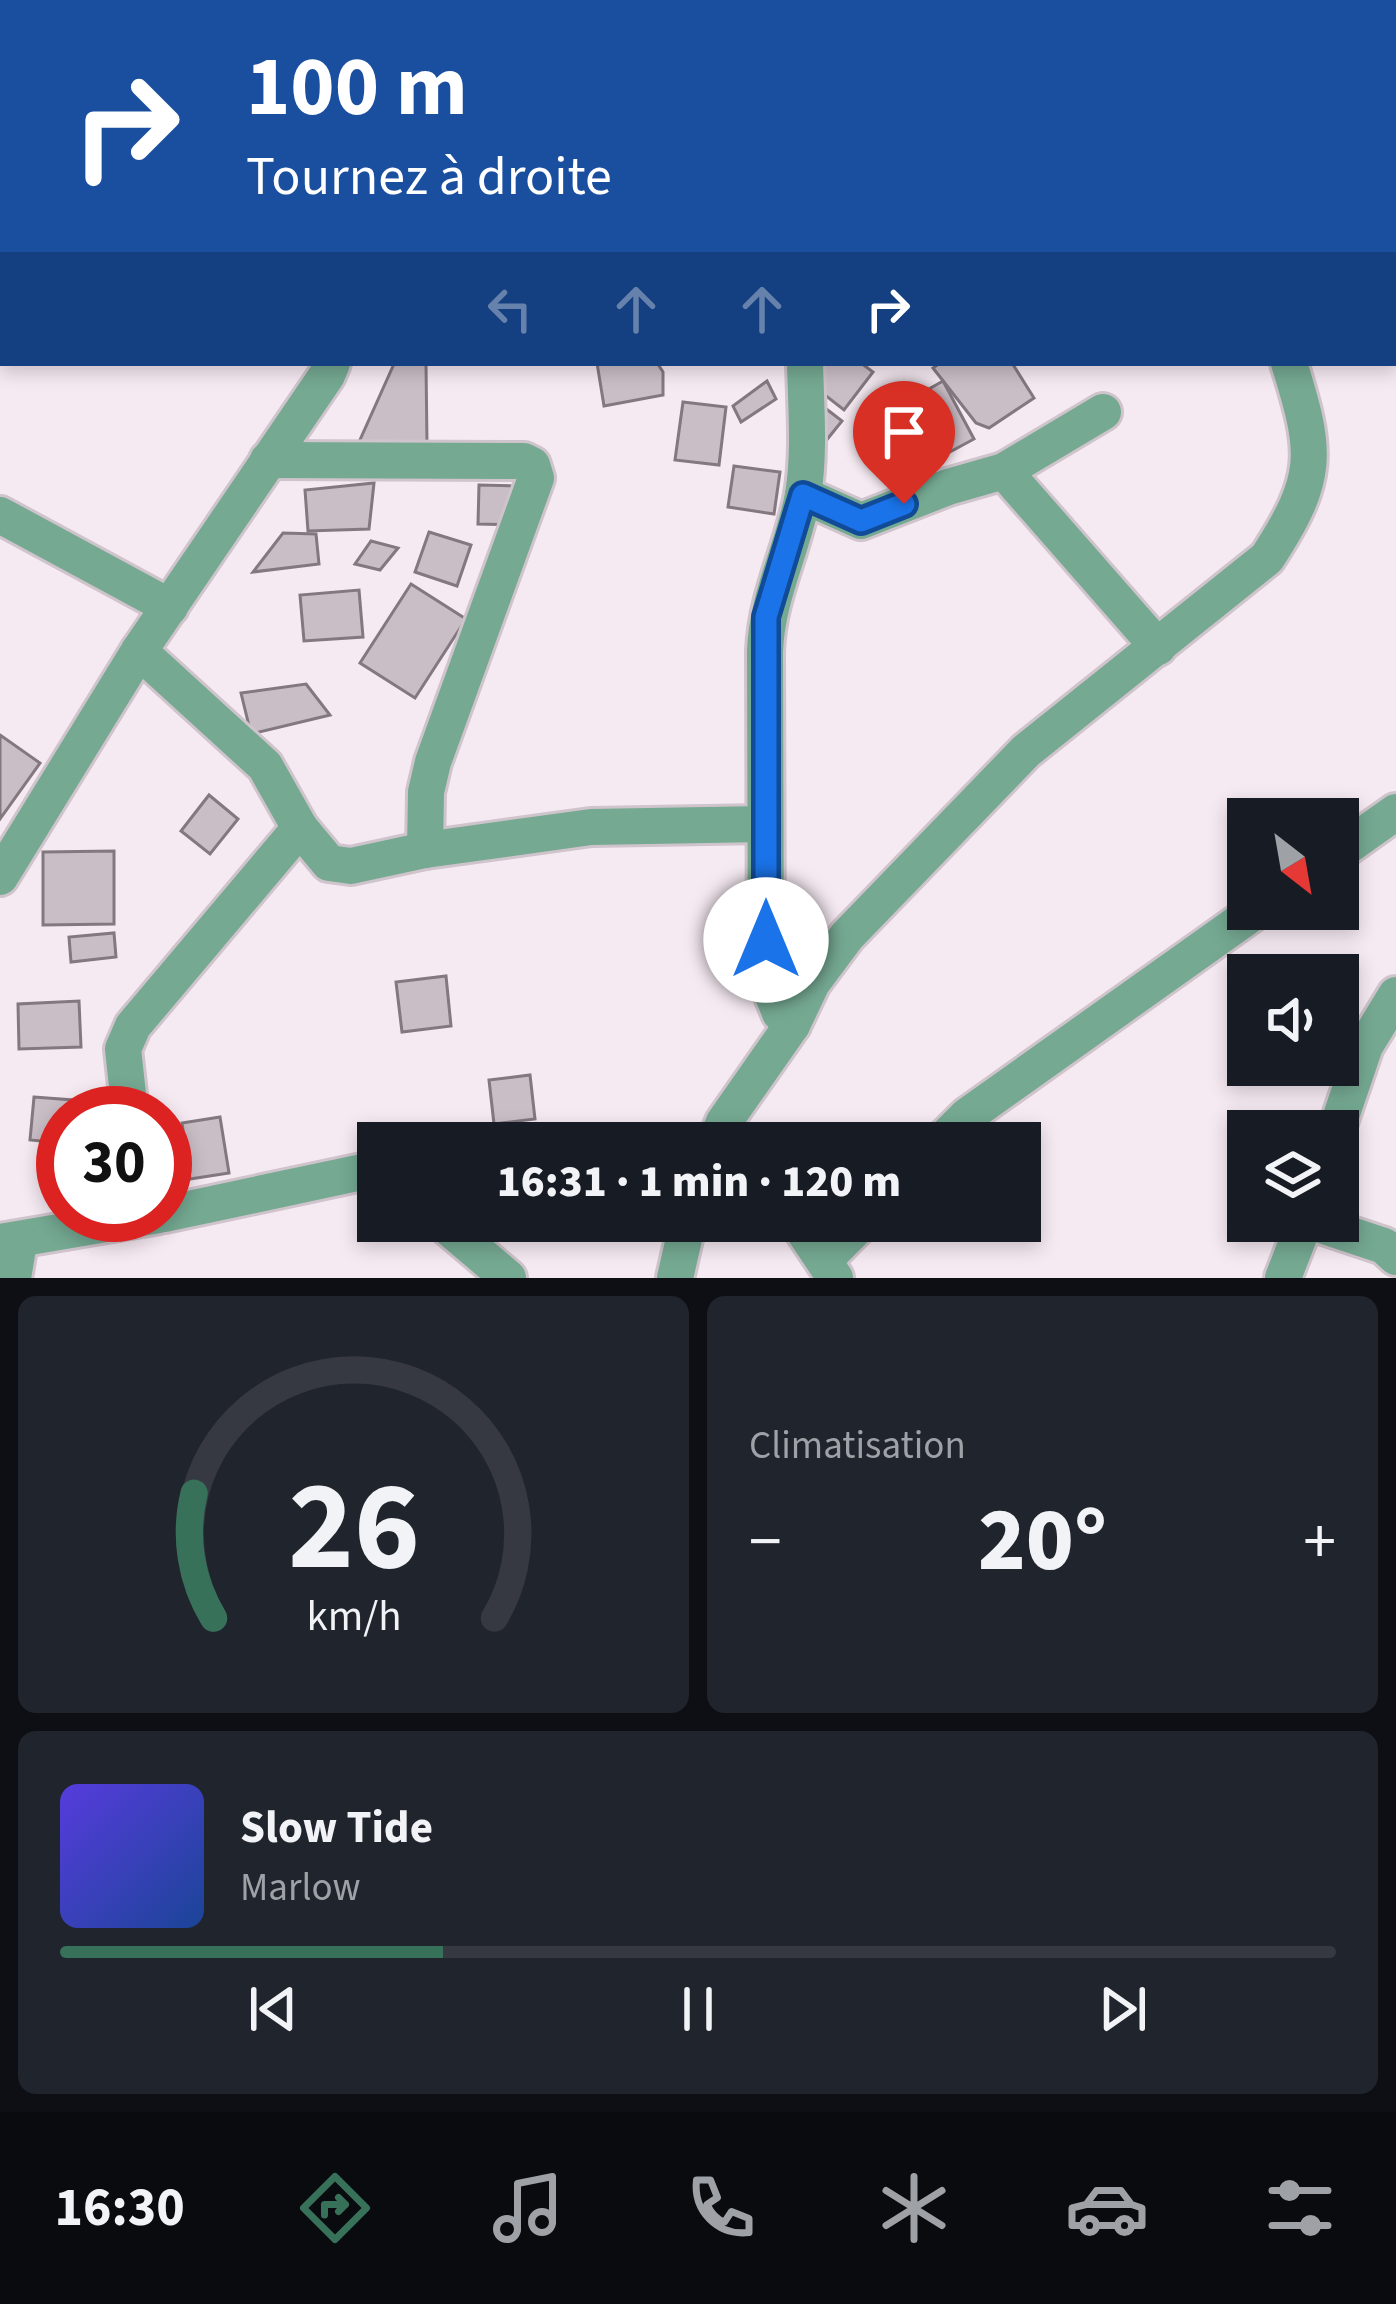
<!DOCTYPE html>
<html lang="fr">
<head>
<meta charset="utf-8">
<style>
  body { margin:0; font-family:"Source Sans 3",sans-serif; background:#20242c; color:#f1f3f6; height:100vh; display:flex; flex-direction:column; font-size:45px; white-space:nowrap }
  * { box-sizing:border-box; margin:0 }
  p { font-size:39px; color:#9ea1a6 }
  .icon { flex:none; width:66px; height:66px; fill:none; stroke:currentColor; stroke-width:2; stroke-linecap:round; stroke-linejoin:round }
  .map { position:relative; height:1278px; overflow:hidden }
  .panel { display:flex; flex-direction:column; gap:18px; padding:18px; background:#0d0f14; flex:1 }
  .panel>* { flex:none }
  .hud { position:absolute; left:0px; top:0px; width:1398px; height:366px; box-shadow:0 6px 18px #0003; background:#1a4fa0; color:#fff; overflow:hidden }
  .needle { width:78px; rotate:149deg }
  .buttons { position:absolute; left:1227px; top:798px; display:grid; gap:24px }
  .buttons a { display:grid; place-items:center; width:132px; height:132px; border-radius:0px; background:#171b24; box-shadow:0 6px 18px #0003; font-size:60px }
  .speed { position:absolute; left:36px; top:1086px; display:flex; gap:24px; font-size:60px; font-weight:700; text-align:center }
  .speed>* { display:grid; place-content:center; width:156px; height:156px; border-radius:50%; background:#171b24; box-shadow:0 6px 18px #0003; line-height:1 }
  .speed .limit { border:18px solid #d22; background:#fff; color:#111 }
  .pin { position:absolute; display:grid; place-items:center; width:102px; height:102px; color:#fff; margin:-123px -51px; border-radius:50% 50% 50% 0; rotate:-45deg; box-shadow:0 0 12px #0007 }
  .pin .icon { rotate:45deg }
  .me { position:absolute; width:132px; margin:-66px; rotate:0deg; stroke-linejoin:round; filter:drop-shadow(0 0 9px #0008) }
  .turn { display:flex; align-items:center; gap:42px; height:252px; padding:0 48px; font-size:54px }
  .turn .icon { width:156px; height:156px; stroke-width:2.5 }
  .turn b { display:block; font-size:84px; line-height:102px }
  .lanes { display:flex; align-items:center; height:114px; padding:0 48px; background:#0003; justify-content:center; gap:60px; direction:ltr }
  .lanes .off { opacity:.35 }
  .big { font-size:90px; font-weight:800; line-height:1.1 }
  .panel .tile { flex:1; display:flex; flex-direction:column; justify-content:center; gap:18px; min-width:0; padding:0 42px; border-radius:18px; background:#20242c }
  .panel .dial { align-items:center; gap:0 }
  .dial svg { height:312px; overflow:visible; fill:none; stroke:#363941; stroke-width:7; stroke-linecap:round; text-anchor:middle }
  .dial text { fill:#f1f3f6; stroke:none }
  .song { display:flex; align-items:center; gap:36px }
  .cover { width:144px; height:144px; border-radius:18px; background:linear-gradient(135deg,hsl(250 70% 55%),hsl(220 70% 35%)) }
  .played { height:12px; border-radius:6px; background:linear-gradient(90deg,#37715a 30%,#363941 30%) }
  .keys { display:flex; justify-content:space-around; direction:ltr }
  .heat { display:flex; justify-content:space-between; align-items:center; font-size:66px; direction:ltr }
  .panel .tiles { flex:1; display:grid; gap:18px; grid-template-columns:1fr 1fr }
  .tile:last-child { grid-column:span 2 }
  .trip { position:absolute; left:357px; top:1122px; width:684px; height:120px; border-radius:0px; background:#171b24; box-shadow:0 6px 18px #0003; font-weight:800; line-height:120px; text-align:center }
  .dock { display:flex; height:192px; justify-content:space-around; align-items:center; background:#090b0e; color:#9ea1a6 }
  .dock .icon { width:84px; height:84px }
  .dock .on { color:#37715a }
  .dock b { font-size:54px; color:#f1f3f6 }
  .map>svg:first-child { display:block }
  .building { fill:#cabec6; stroke:#83787f; stroke-width:3 }
  .lines { fill:none; stroke-linecap:round; stroke-linejoin:round }
  .minor-casing { stroke:#cfc4cb; stroke-width:42 }
  .minor { stroke:#75a992; stroke-width:36 }
  .route-casing { stroke:#114b97; stroke-width:30 }
  .route { stroke:#1a73e8; stroke-width:21 }
</style>
</head>
<body>
<div class="map">
<svg width="1396" height="1278" viewBox="0 0 1396 1278">
  <rect width="100%" height="100%" fill="#f6eaf2"/>
  <g class="building">
    <path d="M 426,363 L 427,444 L 355,451 L 394,364 Z"/>
    <path d="M 597,363 L 657,363 L 663,372 L 663,395 L 604,406 Z"/>
    <path d="M 807,363 L 861,363 L 873,372 L 844,410 L 798,374 Z"/>
    <path d="M 940,363 L 1012,363 L 1034,398 L 989,428 L 976,423 L 933,368 Z"/>
    <path d="M 767,381 L 776,399 L 741,422 L 733,406 Z"/>
    <path d="M 943,381 L 974,439 L 935,460 L 904,403 Z"/>
    <path d="M 898,396 L 911,438 L 878,448 L 865,406 Z"/>
    <path d="M 816,401 L 842,421 L 812,458 Z"/>
    <path d="M 683,402 L 726,407 L 719,465 L 675,460 Z"/>
    <path d="M 734,466 L 780,472 L 774,514 L 728,507 Z"/>
    <path d="M 374,483 L 369,529 L 308,531 L 305,490 Z"/>
    <path d="M 479,485 L 516,486 L 515,525 L 478,524 Z"/>
    <path d="M 429,532 L 471,545 L 457,586 L 415,572 Z"/>
    <path d="M 283,533 L 316,534 L 319,564 L 253,572 Z"/>
    <path d="M 371,541 L 398,548 L 380,570 L 355,564 Z"/>
    <path d="M 411,584 L 466,619 L 415,698 L 360,663 Z"/>
    <path d="M 359,590 L 363,637 L 304,641 L 300,595 Z"/>
    <path d="M 306,684 L 330,715 L 251,734 L 241,693 Z"/>
    <path d="M 0,735 L 40,763 L 0,819 Z"/>
    <path d="M 209,795 L 238,819 L 210,854 L 181,831 Z"/>
    <path d="M 114,851 L 114,924 L 43,925 L 43,852 Z"/>
    <path d="M 114,933 L 116,957 L 71,962 L 69,937 Z"/>
    <path d="M 446,976 L 451,1026 L 402,1032 L 396,982 Z"/>
    <path d="M 79,1001 L 81,1047 L 19,1049 L 18,1004 Z"/>
    <path d="M 530,1075 L 535,1119 L 494,1124 L 489,1080 Z"/>
    <path d="M 34,1097 L 86,1101 L 85,1113 L 63,1113 L 63,1143 L 30,1140 Z"/>
    <path d="M 220,1117 L 229,1173 L 190,1179 L 182,1123 Z"/>
  </g>
  <g class="lines">
    <g class="minor-casing">
      <g id="minor">
        <path d="M 199,0 L 199,3"/>
        <path d="M 1089,0 L 1092,3"/>
        <path d="M 682,3 L 682,0"/>
        <path d="M 0,7 L 4,0"/>
        <path d="M 1395,17 L 1396,16"/>
        <path d="M 268,460 L 524,461 L 532,465 L 536,478 L 433,762 L 426,792 L 425,850"/>
        <path d="M 1004,471 L 1158,647"/>
        <path d="M 803,495 L 861,521 L 948,487 L 1004,471 L 1103,412"/>
        <path d="M 0,515 L 170,607"/>
        <path d="M 139,651 L 265,766 L 300,828 L 329,863 L 351,866 L 425,850 L 591,827 L 765,824"/>
        <path d="M 1338,853 L 1396,812"/>
        <path d="M 0,877 L 139,651 L 327,375 L 332,363"/>
        <path d="M 792,1025 L 780,1013 L 766,978 L 765,651 C 767,596 793,549 803,495 C 810,452 806,407 805,363"/>
        <path d="M 130,1113 L 123,1049 L 133,1026 L 300,828"/>
        <path d="M 1336,1131 L 1365,1046 L 1396,995"/>
        <path d="M 715,1143 L 724,1122 L 792,1025 L 812,983 L 847,936 L 1026,751 L 1267,558 C 1320,477 1317,453 1289,363"/>
        <path d="M 940,1143 L 967,1116 L 1258,909"/>
        <path d="M 165,1214 L 362,1172 L 378,1177"/>
        <path d="M 441,1221 L 508,1278"/>
        <path d="M 797,1221 L 835,1278"/>
        <path d="M 1309,1221 L 1384,1246 L 1396,1257"/>
        <path d="M 0,1242 L 159,1215"/>
        <path d="M 825,1259 L 863,1221"/>
        <path d="M 13,1278 L 19,1242"/>
        <path d="M 675,1278 L 688,1221"/>
        <path d="M 1283,1278 L 1305,1221"/>
      </g>
    </g>
    <use href="#minor" class="minor"/>
  </g>
  <g class="lines">
    <g class="route-casing">
      <path id="route" d="M 766,940 L 766,617 L 803,495 L 861,521 L 904,504"/>
    </g>
    <use href="#route" class="route"/>
  </g>
</svg>
<div class="buttons">
<a><svg class="needle" viewBox="-14 -14 28 28"><path d="M0-13l5 13h-10z" fill="#e53935"/><path d="M0 13l5-13h-10z" fill="#9ea1a6"/></svg></a>
<a><svg class="icon" aria-label="sound" viewBox="0 0 24 24"><path d="M4 9h4l5-4v14l-5-4H4zM17 9q2 3 0 6"/></svg></a>
<a><svg class="icon" aria-label="layers" viewBox="0 0 24 24"><path d="M12 4l9 5-9 5-9-5zM3 14l9 5 9-5"/></svg></a>
</div>
<div class="speed"><div class="limit">30</div></div>
<div class="pin" style="left:904px;top:504px;background:#d93025"><svg class="icon" aria-label="arrive" viewBox="0 0 24 24"><path d="M6 21V4h12l-3 4 3 4H6"/></svg></div>
<svg class="me" style="left:766px;top:940px" viewBox="-20 -20 40 40"><circle r="19" fill="#fff"/><path d="M0-13L10 11 0 6-10 11z" fill="#1a73e8"/></svg>
<div class="trip">16:31 · 1 min · 120 m</div>
<div class="hud">
<div class="turn"><svg class="icon" aria-label="right" viewBox="0 0 24 24"><path d="M7 20v-9h11M14 6l5 5-5 5"/></svg><div><b>100 m</b>Tournez à droite</div></div>
<div class="lanes"><svg class="icon off" aria-label="left" viewBox="0 0 24 24"><path d="M17 20v-9H6M10 6l-5 5 5 5"/></svg><svg class="icon off" aria-label="ahead" viewBox="0 0 24 24"><path d="M12 20V5M6 11l6-6 6 6"/></svg><svg class="icon off" aria-label="ahead" viewBox="0 0 24 24"><path d="M12 20V5M6 11l6-6 6 6"/></svg><svg class="icon" aria-label="right" viewBox="0 0 24 24"><path d="M7 20v-9h11M14 6l5 5-5 5"/></svg></div>
</div>
</div>
<section class="panel">
<div class="tiles">
<div class="tile dial"><svg viewBox="0 0 100 80">
<path d="M14 69A42 42 0 1 1 86 69"/>
<path d="M14 69A42 42 0 0 1 9 37" stroke="#37715a"/>
<text x="50" y="56" font-size="32" font-weight="700">26</text>
<text x="50" y="72" font-size="11">km/h</text>
</svg></div>
<div class="tile"><p>Climatisation</p>
<div class="heat"><a>−</a><b class="big">20°</b><a>+</a></div>
</div>
<div class="tile">
<div class="song"><i class="cover"></i><div><b>Slow Tide</b><p>Marlow</p></div></div>
<div class="played"></div>
<div class="keys"><svg class="icon" aria-label="previous" viewBox="0 0 24 24"><path d="M18 5L8 12l10 7zM5 5v14"/></svg><svg class="icon" aria-label="pause" viewBox="0 0 24 24"><path d="M8 5v14M16 5v14"/></svg><svg class="icon" aria-label="next" viewBox="0 0 24 24"><path d="M6 5l10 7-10 7zM19 5v14"/></svg></div>
</div>
</div>
</section>
<nav class="dock">
<b>16:30</b>
<svg class="icon on" aria-label="directions" viewBox="0 0 24 24"><path d="M12 3l9 9-9 9-9-9zM9 14v-3h6M13 9l2 2-2 2"/></svg>
<svg class="icon" aria-label="music" viewBox="0 0 24 24"><path d="M9 18V5l10-2v13"/><circle cx="6" cy="18" r="3"/><circle cx="16" cy="16" r="3"/></svg>
<svg class="icon" aria-label="phone" viewBox="0 0 24 24"><path d="M5 4h4l2 5-3 2q2 4 5 5l2-3 5 2v4C11 20 4 13 5 4z"/></svg>
<svg class="icon" aria-label="climate" viewBox="0 0 24 24"><path d="M12 3v18M4 7l16 10M4 17L20 7"/></svg>
<svg class="icon" aria-label="car" viewBox="0 0 24 24"><path d="M5 17H2v-5l4-1 3-4h7l3 4 3 1v5h-3M9 17h6M6 11h13"/><circle cx="7" cy="17" r="2"/><circle cx="17" cy="17" r="2"/></svg>
<svg class="icon" aria-label="filters" viewBox="0 0 24 24"><path d="M4 7h16M4 17h16"/><circle cx="9" cy="7" r="2"/><circle cx="15" cy="17" r="2"/></svg>
</nav>
</body>
</html>
